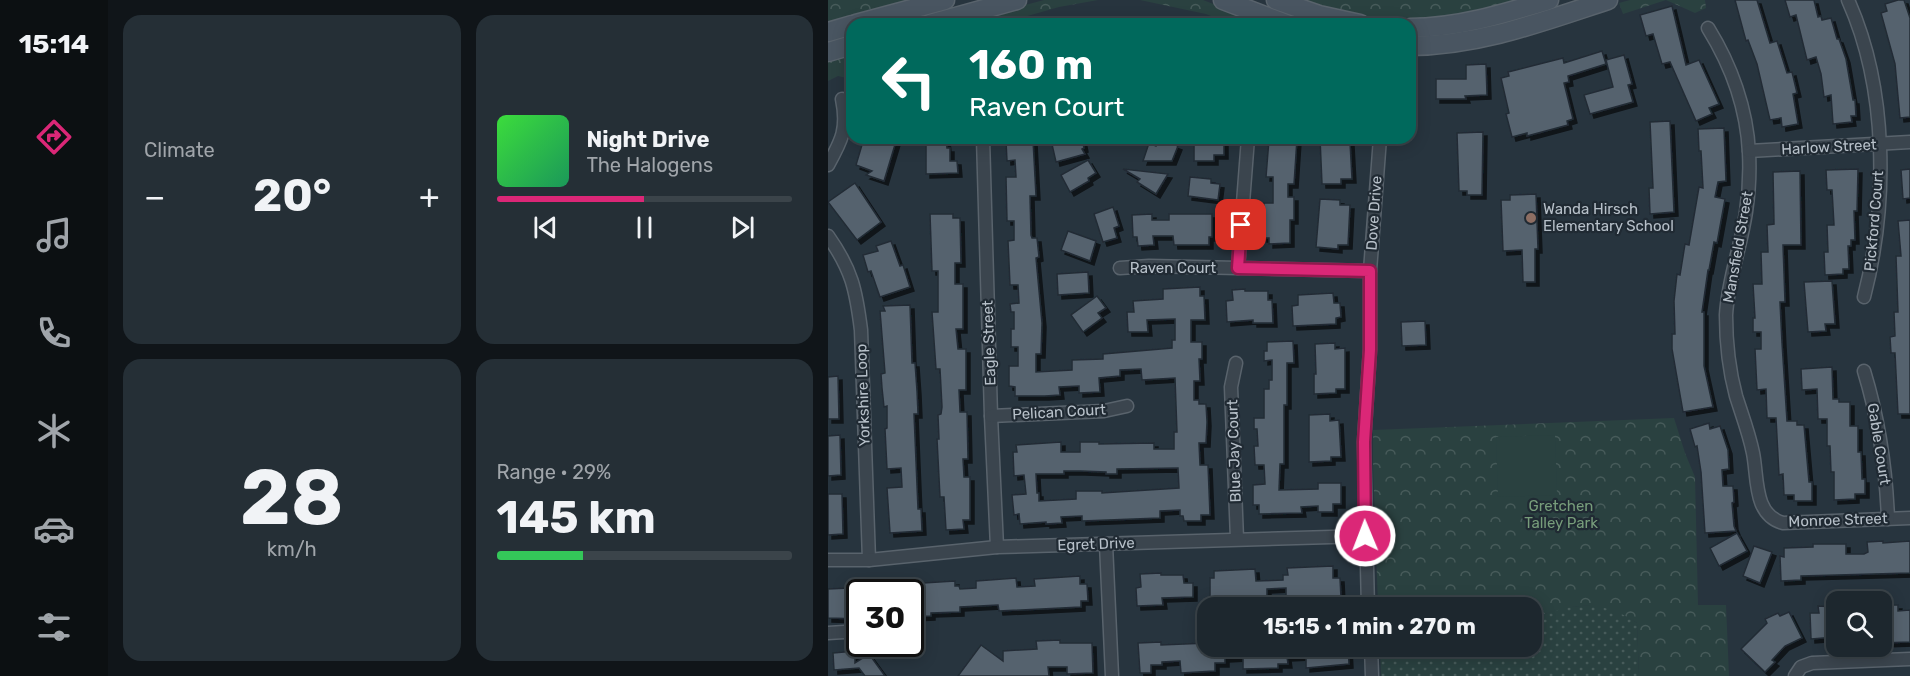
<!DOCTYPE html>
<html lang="en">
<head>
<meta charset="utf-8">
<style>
  body { margin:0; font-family:Rubik,sans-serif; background:#252f36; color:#f1f3f6; height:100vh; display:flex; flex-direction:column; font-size:22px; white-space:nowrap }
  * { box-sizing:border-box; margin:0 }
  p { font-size:20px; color:#a0a5aa }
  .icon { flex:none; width:33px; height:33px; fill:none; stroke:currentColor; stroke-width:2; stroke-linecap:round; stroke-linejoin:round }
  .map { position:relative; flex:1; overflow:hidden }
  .drawer { display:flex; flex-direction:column; gap:15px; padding:15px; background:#101519; width:720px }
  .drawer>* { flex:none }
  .hud { position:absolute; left:18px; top:18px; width:570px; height:126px; border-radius:18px; box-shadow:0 3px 15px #0003,0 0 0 2px #3b444a; background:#00695c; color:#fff; overflow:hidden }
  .fabs { position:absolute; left:998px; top:591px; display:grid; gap:12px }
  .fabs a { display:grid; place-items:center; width:66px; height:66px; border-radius:12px; background:#1d272e; box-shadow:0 3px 15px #0003,0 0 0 2px #3b444a; font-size:30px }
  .speed { position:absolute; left:18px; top:579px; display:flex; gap:12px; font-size:30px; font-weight:700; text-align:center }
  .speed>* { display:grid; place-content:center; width:78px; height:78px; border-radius:50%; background:#1d272e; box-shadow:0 3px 15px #0003,0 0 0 2px #3b444a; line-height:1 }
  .speed .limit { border:3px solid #111; border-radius:9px; background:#fff; color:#111 }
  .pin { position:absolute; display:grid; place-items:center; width:51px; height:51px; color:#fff; margin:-26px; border-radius:12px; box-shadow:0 3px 9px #0006 }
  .me { position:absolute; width:66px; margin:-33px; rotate:359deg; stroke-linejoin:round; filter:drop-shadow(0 0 4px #0008) }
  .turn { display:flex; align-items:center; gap:21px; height:126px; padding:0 24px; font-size:27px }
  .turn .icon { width:78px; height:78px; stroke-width:2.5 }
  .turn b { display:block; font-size:42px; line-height:51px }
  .big { font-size:45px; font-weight:700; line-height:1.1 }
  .drawer .card { flex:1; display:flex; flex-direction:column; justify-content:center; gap:9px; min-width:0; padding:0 21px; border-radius:18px; background:#252f36 }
  .drawer .dial { align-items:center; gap:0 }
  .dial b { font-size:78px; line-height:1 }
  .song { display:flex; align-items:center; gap:18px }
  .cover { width:72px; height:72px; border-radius:9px; background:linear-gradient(135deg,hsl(120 70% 55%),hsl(150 70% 35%)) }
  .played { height:6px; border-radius:3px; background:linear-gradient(90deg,#db2777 50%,#3b444a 50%) }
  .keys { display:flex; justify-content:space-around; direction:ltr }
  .heat { display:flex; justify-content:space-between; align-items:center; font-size:33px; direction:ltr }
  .charge { height:9px; border-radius:4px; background:linear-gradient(90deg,#34c759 29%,#3b444a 0) }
  .drawer .tiles { flex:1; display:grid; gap:15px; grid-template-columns:repeat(2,1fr) }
  .trip { position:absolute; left:369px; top:597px; width:345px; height:60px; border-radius:18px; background:#1d272e; box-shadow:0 3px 15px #0003,0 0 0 2px #3b444a; font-weight:700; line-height:60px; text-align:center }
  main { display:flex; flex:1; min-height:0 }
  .dock { display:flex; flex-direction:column; width:108px; justify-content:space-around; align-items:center; background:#0c1012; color:#a0a5aa }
  .dock .icon { width:42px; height:42px }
  .dock .selected { color:#db2777 }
  .dock b { font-size:27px; color:#f1f3f6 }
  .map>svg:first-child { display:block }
  .grass { fill:url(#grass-dots) }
  .park { fill:url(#park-crowns) }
  .garden { fill:#2a4140 }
  .building { fill:#55626e; stroke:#222c35; stroke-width:1.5; fill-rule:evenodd; filter:url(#shadow) }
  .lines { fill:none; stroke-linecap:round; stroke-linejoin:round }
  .street-casing { stroke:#59636c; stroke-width:15 }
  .secondary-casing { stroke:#59636c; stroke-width:21 }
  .street { stroke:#3b454e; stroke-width:12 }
  .secondary { stroke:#495561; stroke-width:18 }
  .route-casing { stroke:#8e194d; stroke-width:15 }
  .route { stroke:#db2777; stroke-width:10 }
  .education-dot { fill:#8d6e63; stroke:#202a33; stroke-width:2 }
  .labels { text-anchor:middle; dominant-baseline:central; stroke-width:4.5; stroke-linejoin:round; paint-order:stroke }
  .street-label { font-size:15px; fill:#b7c0c9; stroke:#202a33 }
  .poi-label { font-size:15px; fill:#b7c0c9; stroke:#202a33; text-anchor:start }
  .park-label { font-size:15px; fill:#779d7b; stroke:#202a33 }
</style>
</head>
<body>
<main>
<nav class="dock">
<b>15:14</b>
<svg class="icon selected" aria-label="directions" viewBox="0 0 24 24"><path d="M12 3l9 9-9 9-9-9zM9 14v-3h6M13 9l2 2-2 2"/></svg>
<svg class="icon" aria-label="music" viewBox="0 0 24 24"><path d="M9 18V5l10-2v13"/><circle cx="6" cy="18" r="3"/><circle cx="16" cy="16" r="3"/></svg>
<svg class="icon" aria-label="phone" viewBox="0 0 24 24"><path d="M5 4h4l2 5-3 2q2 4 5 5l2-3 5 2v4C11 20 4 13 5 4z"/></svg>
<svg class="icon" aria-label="climate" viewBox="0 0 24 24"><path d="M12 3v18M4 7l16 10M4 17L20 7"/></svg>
<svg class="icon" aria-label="car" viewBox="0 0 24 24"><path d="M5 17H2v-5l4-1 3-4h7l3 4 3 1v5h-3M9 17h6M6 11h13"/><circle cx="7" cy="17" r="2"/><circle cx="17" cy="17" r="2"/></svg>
<svg class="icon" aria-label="filters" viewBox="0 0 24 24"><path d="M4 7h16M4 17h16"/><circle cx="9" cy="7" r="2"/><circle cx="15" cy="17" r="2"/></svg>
</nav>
<section class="drawer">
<div class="tiles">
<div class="card"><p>Climate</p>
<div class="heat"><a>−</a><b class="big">20°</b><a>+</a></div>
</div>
<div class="card">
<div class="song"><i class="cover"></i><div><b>Night Drive</b><p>The Halogens</p></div></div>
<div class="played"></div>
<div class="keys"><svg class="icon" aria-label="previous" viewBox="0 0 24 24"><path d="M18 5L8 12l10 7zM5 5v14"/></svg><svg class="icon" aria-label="pause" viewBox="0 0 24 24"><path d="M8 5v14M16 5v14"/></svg><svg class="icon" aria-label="next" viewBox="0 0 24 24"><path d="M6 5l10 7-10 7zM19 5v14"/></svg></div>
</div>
<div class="card dial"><b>28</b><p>km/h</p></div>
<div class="card"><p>Range · 29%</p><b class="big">145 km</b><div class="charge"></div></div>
</div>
</section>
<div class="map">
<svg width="1082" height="676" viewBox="0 0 1082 676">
  <defs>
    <pattern id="grass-dots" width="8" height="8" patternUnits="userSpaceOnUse" patternTransform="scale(1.5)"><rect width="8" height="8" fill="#2a4140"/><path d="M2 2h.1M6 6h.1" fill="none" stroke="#475b5a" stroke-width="1.8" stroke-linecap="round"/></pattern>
    <pattern id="park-crowns" width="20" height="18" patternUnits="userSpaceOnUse" patternTransform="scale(1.5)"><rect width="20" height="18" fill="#2a4140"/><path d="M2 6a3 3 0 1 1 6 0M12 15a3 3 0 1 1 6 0" fill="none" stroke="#475b5a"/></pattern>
    <filter id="shadow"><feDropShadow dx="4" dy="4" stdDeviation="0" flood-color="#0009"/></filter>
  </defs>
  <rect width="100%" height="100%" fill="#27343e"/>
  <g class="grass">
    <path d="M 693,601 L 700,607 L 550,608 L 550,605 Z"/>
    <path d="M 771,605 L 793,612 L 809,623 L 811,676 L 553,676 L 552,647 L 704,646 L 704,612 L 709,617 L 736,607 Z"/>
  </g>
  <g class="park">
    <path d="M 0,0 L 92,0 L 0,25 Z"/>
    <path d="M 216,0 L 300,0 L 270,0 L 231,7 L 171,24 L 127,24 Z"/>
    <path d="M 312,0 L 375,0 L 437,24 L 403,24 L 378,14 Z"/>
    <path d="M 467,0 L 697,0 C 645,16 588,26 534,17 C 512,13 489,6 467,0 Z"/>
    <path d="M 802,0 L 877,0 L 878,8 L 867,13 L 838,0 L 795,14 L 791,3 Z"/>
    <path d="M 24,52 L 23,79 L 10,76 L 0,81 L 0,58 Z"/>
    <path d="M 846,418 L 857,453 L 867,477 L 870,605 L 898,605 L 901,676 L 811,676 L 809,623 C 773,599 747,603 708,617 L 704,612 L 704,608 L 700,607 L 693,601 L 550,605 L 545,464 L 545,430 Z"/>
  </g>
  <path class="garden" d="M 727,435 L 729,495 L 670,497 L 668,437 Z"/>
  <g class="building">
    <path d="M 907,0 L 929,0 L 942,43 L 949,41 L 959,73 L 964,72 L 969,93 L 965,94 L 970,124 L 954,127 L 953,118 L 942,120 L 929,64 L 920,40 L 918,41 Z"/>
    <path d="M 957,0 L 986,0 L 990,17 L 993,16 L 994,20 L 1003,18 L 1009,39 L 1011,39 L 1018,59 L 1025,100 L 1027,100 L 1028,116 L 1023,116 L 1024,122 L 1005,124 L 1003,95 L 996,97 L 993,74 L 988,57 L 979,60 L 968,15 L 962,17 Z"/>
    <path d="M 1070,0 L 1076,0 L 1082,18 L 1082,117 L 1072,118 L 1067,64 L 1053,13 L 1059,11 L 1057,4 Z"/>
    <path d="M 844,6 L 858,65 L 871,60 L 891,104 L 881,108 L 884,114 L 868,121 L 842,62 L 834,64 L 825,34 L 818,36 L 812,15 Z"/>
    <path d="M 774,51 L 778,64 L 740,76 L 741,82 L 736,83 L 745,119 L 739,121 L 740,125 L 699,136 L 699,133 L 684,137 L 678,114 L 681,113 L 673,78 L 681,76 L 680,72 L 735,58 L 736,63 Z"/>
    <path d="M 796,55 L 804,84 L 800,85 L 805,102 L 762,114 L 756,95 L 785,87 L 778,60 Z"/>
    <path d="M 658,64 L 659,95 L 637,96 L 638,99 L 608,99 L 608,79 L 638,79 L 638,65 Z"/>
    <path d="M 842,121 L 846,212 L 822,214 L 821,188 L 825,188 L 822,122 Z"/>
    <path d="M 896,128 L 898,181 L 890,182 L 887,197 L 897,199 L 889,243 L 886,242 L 881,270 L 880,270 L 874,312 L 876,312 L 876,366 L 885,407 L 855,412 L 844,349 L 844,334 L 847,334 L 846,301 L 849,274 L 852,275 L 857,244 L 861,245 L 871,187 L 875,188 L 873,151 L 871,151 L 870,129 Z"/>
    <path d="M 655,132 L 654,195 L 639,195 L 639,191 L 631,191 L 629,133 Z"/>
    <path d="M 36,138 L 69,138 L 56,181 L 38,175 L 44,171 L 28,165 Z"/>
    <path d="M 98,138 L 118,138 L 119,148 L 122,148 L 122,161 L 129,161 L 130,173 L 98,174 Z"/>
    <path d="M 233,138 L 254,138 L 256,148 L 254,149 L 257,154 L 228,162 L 223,140 Z"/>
    <path d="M 492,138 L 513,138 L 513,142 L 522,142 L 524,179 L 513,179 L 513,184 L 494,184 Z"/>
    <path d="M 331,139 L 350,146 L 344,161 L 315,161 L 321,143 L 328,146 Z"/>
    <path d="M 441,139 L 469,139 L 466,184 L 460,184 L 460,197 L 466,197 L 466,220 L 462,220 L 462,243 L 441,244 L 441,238 L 435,238 L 436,203 L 445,203 L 445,177 L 438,177 Z"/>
    <path d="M 205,140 L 208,196 L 202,196 L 203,235 L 204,238 L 209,238 L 211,257 L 208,258 L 214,323 L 213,354 L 208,354 L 208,372 L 244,370 L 244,360 L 275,359 L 275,354 L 344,348 L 344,340 L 347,340 L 347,319 L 319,320 L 320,332 L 300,332 L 299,312 L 306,312 L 305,301 L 335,299 L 335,289 L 372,287 L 372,296 L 376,296 L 377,320 L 363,320 L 363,342 L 374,342 L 374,359 L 371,359 L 372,381 L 366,381 L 366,400 L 371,400 L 371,404 L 378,404 L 379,422 L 378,443 L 371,443 L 372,465 L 380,465 L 382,515 L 373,515 L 373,521 L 356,521 L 355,516 L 352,516 L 352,510 L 332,511 L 332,518 L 254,521 L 254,516 L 233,517 L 234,523 L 218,524 L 218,522 L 192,524 L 191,514 L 186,515 L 184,495 L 198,494 L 196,475 L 186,476 L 185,452 L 189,452 L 188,445 L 233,442 L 233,452 L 252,452 L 252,442 L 271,442 L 271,444 L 326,443 L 326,449 L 346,449 L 346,432 L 349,432 L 347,378 L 314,380 L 313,369 L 292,370 L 292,376 L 271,378 L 272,392 L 251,393 L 251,386 L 231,387 L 232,395 L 217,396 L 187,396 L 187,387 L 181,386 L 181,366 L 190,366 L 190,347 L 183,347 L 183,329 L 186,329 L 186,312 L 183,312 L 182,304 L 191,303 L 190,285 L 182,285 L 180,241 L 186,240 L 186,221 L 179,221 L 178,177 L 188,177 L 187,160 L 179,161 L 178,141 ZM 350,468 L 351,488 L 274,493 L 274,491 L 248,491 L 248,499 L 211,501 L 211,493 L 209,493 L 208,474 L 236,474 L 236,471 L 253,471 L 278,472 L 278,474 L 289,474 L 289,469 Z"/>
    <path d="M 366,142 L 396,142 L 396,155 L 386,155 L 386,161 L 366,161 Z"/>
    <path d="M 260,160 L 268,173 L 260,178 L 261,181 L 242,192 L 233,175 Z"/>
    <path d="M 295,169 L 340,174 L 328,194 L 309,182 L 312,179 Z"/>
    <path d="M 1030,169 L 1029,211 L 1026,211 L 1027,240 L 1023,240 L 1023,246 L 1020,246 L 1021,269 L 1015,269 L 1015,274 L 997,275 L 996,252 L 1000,252 L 999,225 L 1006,225 L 1004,190 L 999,190 L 998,170 Z"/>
    <path d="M 1082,169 L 1082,198 L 1075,199 L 1073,170 Z"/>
    <path d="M 972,171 L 973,245 L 955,245 L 957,302 L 952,302 L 954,343 L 959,421 L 969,421 L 969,425 L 976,425 L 981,482 L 984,482 L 984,501 L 966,501 L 966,495 L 956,495 L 955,474 L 951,475 L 948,418 L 939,418 L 938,389 L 929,390 L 927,349 L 933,349 L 933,332 L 925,332 L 925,318 L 927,318 L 925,284 L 934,284 L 933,252 L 940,252 L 939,225 L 946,224 L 945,172 Z"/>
    <path d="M 362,177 L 383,179 L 383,183 L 392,184 L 390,200 L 360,196 Z"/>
    <path d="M 27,183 L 53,222 L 29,240 L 0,202 Z"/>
    <path d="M 708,194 L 710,249 L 707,249 L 707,282 L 695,282 L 694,250 L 675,251 L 673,200 L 682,200 L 682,195 Z"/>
    <path d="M 492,199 L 512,200 L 512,205 L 522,205 L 520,245 L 510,245 L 510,249 L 488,247 Z"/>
    <path d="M 285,207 L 291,226 L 286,228 L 289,238 L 275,242 L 266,214 Z"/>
    <path d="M 102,214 L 125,214 L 125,218 L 132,218 L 133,263 L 127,263 L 127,284 L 135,284 L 135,329 L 128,329 L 130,349 L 138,349 L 138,390 L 131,390 L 132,412 L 139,412 L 140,459 L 135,459 L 136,477 L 142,477 L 142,520 L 135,520 L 136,529 L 118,530 L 116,497 L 112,497 L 109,439 L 111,439 L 110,415 L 113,414 L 114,407 L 112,369 L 108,369 L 104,312 L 110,312 L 110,271 L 104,271 Z"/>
    <path d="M 324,214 L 324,220 L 341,220 L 341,214 L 384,214 L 384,237 L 381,237 L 381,245 L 346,245 L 345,236 L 325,236 L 326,245 L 310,246 L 309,237 L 305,237 L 304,215 Z"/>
    <path d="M 1082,220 L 1082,414 L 1070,414 L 1067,353 L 1063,353 L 1062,337 L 1067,336 L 1066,312 L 1070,312 L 1068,256 L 1073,256 L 1070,221 Z"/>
    <path d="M 240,231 L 268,241 L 262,261 L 233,250 Z"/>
    <path d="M 63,241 L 72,266 L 75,265 L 82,287 L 52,297 L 43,271 L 40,272 L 35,255 L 50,251 L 48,246 Z"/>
    <path d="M 260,272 L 261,293 L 230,295 L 229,274 Z"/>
    <path d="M 1004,281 L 1007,324 L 997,324 L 998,331 L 980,332 L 976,282 Z"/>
    <path d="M 417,289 L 417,291 L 440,291 L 440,300 L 444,300 L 445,323 L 425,323 L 425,320 L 399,322 L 398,301 L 405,300 L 404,290 Z"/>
    <path d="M 505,293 L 506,303 L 512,303 L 513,317 L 508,318 L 508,324 L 465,326 L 464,306 L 470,305 L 470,295 Z"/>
    <path d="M 269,296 L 278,308 L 270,313 L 274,318 L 255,332 L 243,315 Z"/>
    <path d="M 82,305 L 84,363 L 87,363 L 89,391 L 90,414 L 86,414 L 90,509 L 93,509 L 94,531 L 62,533 L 59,488 L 74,487 L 73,468 L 59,469 L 57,429 L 59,428 L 59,406 L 56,407 L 54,388 L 53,374 L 57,373 L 52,311 L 57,311 L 55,306 Z"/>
    <path d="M 597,321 L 598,345 L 574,346 L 573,322 Z"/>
    <path d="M 465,341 L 466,363 L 459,363 L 459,405 L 456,405 L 456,464 L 452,464 L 451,490 L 490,489 L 490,483 L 513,483 L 513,504 L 505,504 L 505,512 L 490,512 L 490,506 L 473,507 L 474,513 L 431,514 L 431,505 L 425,505 L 425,485 L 437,484 L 436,465 L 427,465 L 426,446 L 430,446 L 429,429 L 426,429 L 426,418 L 436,418 L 436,389 L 441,389 L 441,380 L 444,380 L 444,360 L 436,361 L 436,351 L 439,351 L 439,342 Z"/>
    <path d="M 507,343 L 507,349 L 517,348 L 517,389 L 508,389 L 508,393 L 486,394 L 486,374 L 488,374 L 487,344 Z"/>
    <path d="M 1004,367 L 1005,399 L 1011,399 L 1011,402 L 1022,402 L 1022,426 L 1030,426 L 1030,452 L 1033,452 L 1034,479 L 1037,479 L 1037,494 L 1027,494 L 1027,499 L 1006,500 L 1006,472 L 1003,472 L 1002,446 L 999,446 L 999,419 L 990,419 L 989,389 L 974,390 L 973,369 Z"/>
    <path d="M 10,376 L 11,419 L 0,419 L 0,377 Z"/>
    <path d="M 502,414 L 502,421 L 511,420 L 513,457 L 503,457 L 503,461 L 481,462 L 481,415 Z"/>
    <path d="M 881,423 L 882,429 L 892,426 L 900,450 L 901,469 L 894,470 L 895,486 L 905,486 L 906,502 L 904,503 L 906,526 L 908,531 L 877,533 L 873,472 L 869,446 L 867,447 L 862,429 Z"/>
    <path d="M 12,435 L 13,475 L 0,476 L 0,436 Z"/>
    <path d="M 0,494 L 14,494 L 15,534 L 0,535 Z"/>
    <path d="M 909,533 L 919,551 L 891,566 L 882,548 Z"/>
    <path d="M 1055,541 L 1055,543 L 1082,541 L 1082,573 L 973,576 L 973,580 L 953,581 L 952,556 L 956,557 L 956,548 L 985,547 L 985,544 L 1018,544 L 1018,554 L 1036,554 L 1040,552 L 1039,542 Z"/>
    <path d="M 926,546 L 944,552 L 932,583 L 915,576 Z"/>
    <path d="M 505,566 L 505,578 L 512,578 L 513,598 L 458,600 L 458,588 L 439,589 L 439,600 L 382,602 L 382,578 L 386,578 L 386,571 L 427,569 L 428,581 L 455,580 L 455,575 L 460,575 L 459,568 Z"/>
    <path d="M 333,573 L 333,575 L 355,575 L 356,583 L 365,583 L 365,597 L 334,598 L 335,605 L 309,606 L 308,588 L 313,587 L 312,574 Z"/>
    <path d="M 252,576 L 252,584 L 259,584 L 260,601 L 253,601 L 253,607 L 171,611 L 170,605 L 132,607 L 132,612 L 103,613 L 103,616 L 82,617 L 82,592 L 79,592 L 79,584 L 127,581 L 127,586 L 131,586 L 132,589 L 148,588 L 148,581 L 188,578 L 189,587 L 207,586 L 206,579 Z"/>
    <path d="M 20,586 L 32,586 L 32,619 L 0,618 L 0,589 L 20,588 Z"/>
    <path d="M 1061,605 L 1070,605 L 1070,611 L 1082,610 L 1082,642 L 1053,643 L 1053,610 L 1062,609 Z"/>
    <path d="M 990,606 L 1008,607 L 1008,637 L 983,639 L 982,613 L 991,613 Z"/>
    <path d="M 961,612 L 974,638 L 957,646 L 944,660 L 947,662 L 937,672 L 913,649 L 939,623 L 937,619 L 950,613 L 952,616 Z"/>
    <path d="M 232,640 L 232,643 L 264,643 L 265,673 L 239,674 L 239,667 L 220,667 L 221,676 L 130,676 L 153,645 L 175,661 L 175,651 L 209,649 L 208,641 Z"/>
    <path d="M 333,642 L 333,645 L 380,643 L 380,646 L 520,646 L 521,664 L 478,668 L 478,656 L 459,657 L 460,664 L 450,664 L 450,668 L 415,669 L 415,657 L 397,658 L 397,663 L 387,663 L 387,671 L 353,673 L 352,661 L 334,662 L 334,665 L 323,665 L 323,673 L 312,673 L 310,643 Z"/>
    <path d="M 27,651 L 27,663 L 41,654 L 57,676 L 37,676 L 31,668 L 6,670 L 5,653 Z"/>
  </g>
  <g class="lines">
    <g class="street-casing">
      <g id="street">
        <path d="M 1020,0 C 1060,89 1060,204 1036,297"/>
        <path d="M 880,28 C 903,65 919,109 921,153 C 922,172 921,192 918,212 C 913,247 900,279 898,315 C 898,342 901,370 908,396 C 914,415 921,433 925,453 C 930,477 925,515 955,523 L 1082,518"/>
        <path d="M 155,138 L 163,416 L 169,547"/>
        <path d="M 921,151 L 1082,142"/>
        <path d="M 0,165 C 14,140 20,128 14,99"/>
        <path d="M 0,236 C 24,270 28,290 33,330 L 41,560"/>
        <path d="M 292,268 L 321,266 L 542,271"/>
        <path d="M 410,268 L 420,138"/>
        <path d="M 408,363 L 403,387 L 409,539"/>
        <path d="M 1036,371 C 1051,420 1058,467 1060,519"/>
        <path d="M 163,416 L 276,411 L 299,406"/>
        <path d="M 278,544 L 284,676"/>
        <path d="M 0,560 L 41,560 L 169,547 L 538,536"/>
        <path d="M 540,608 L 536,442 L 542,349 L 542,271 L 552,138"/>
        <path d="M 0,633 L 32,631"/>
        <path d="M 543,646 L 544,676"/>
        <path d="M 967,676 L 973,667 L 984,663 L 1082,659"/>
      </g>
    </g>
    <g class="secondary-casing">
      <g id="secondary">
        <path d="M 395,0 L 458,24"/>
        <path d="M 448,0 L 491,15 L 532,24"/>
        <path d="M 28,24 L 117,0"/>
        <path d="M 102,24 L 189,0"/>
        <path d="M 582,28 C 630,28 675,14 721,0"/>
        <path d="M 0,32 L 24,25"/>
        <path d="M 582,46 C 653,45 713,22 780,0"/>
        <path d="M 0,52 L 24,45"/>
      </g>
    </g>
    <use href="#street" class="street"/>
    <use href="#secondary" class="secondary"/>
  </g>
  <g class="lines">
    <g class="route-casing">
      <path id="route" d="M 413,225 L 410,268 L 542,271 L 542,350 L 536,442 L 537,536"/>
    </g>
    <use href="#route" class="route"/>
  </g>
  <circle class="education-dot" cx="703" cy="218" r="6"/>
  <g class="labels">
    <g class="street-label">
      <text transform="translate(1001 147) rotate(-3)">Harlow Street</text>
      <text transform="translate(546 213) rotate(-86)">Dove Drive</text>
      <text transform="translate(1046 221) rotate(-85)">Pickford Court</text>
      <text transform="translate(910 247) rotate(-80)">Mansfield Street</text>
      <text x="345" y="268">Raven Court</text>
      <text transform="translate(161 343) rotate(-92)">Eagle Street</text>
      <text transform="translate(35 395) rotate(-92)">Yorkshire Loop</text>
      <text transform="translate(231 412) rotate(-3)">Pelican Court</text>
      <text transform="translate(1051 444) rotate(81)">Gable Court</text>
      <text transform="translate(406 451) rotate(-92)">Blue Jay Court</text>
      <text transform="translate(1010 520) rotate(-2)">Monroe Street</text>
      <text transform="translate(268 544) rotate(-2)">Egret Drive</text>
    </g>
    <g class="poi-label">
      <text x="715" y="209">Wanda Hirsch<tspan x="715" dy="17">Elementary School</tspan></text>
    </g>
    <g class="park-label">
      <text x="733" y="506">Gretchen<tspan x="733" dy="17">Talley Park</tspan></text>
    </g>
  </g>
</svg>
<div class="fabs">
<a><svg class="icon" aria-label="search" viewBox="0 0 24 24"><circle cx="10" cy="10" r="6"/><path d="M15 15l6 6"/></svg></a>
</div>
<div class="speed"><div class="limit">30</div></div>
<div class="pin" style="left:413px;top:225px;background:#d93025"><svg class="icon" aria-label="arrive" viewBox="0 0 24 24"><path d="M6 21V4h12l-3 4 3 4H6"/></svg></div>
<svg class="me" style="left:537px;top:536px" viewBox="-20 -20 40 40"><circle r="17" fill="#db2777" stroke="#fff" stroke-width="3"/><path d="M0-11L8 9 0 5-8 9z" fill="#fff"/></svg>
<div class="trip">15:15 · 1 min · 270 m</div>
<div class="hud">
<div class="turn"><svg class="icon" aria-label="left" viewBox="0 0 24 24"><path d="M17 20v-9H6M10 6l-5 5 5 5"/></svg><div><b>160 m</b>Raven Court</div></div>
</div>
</div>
</main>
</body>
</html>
